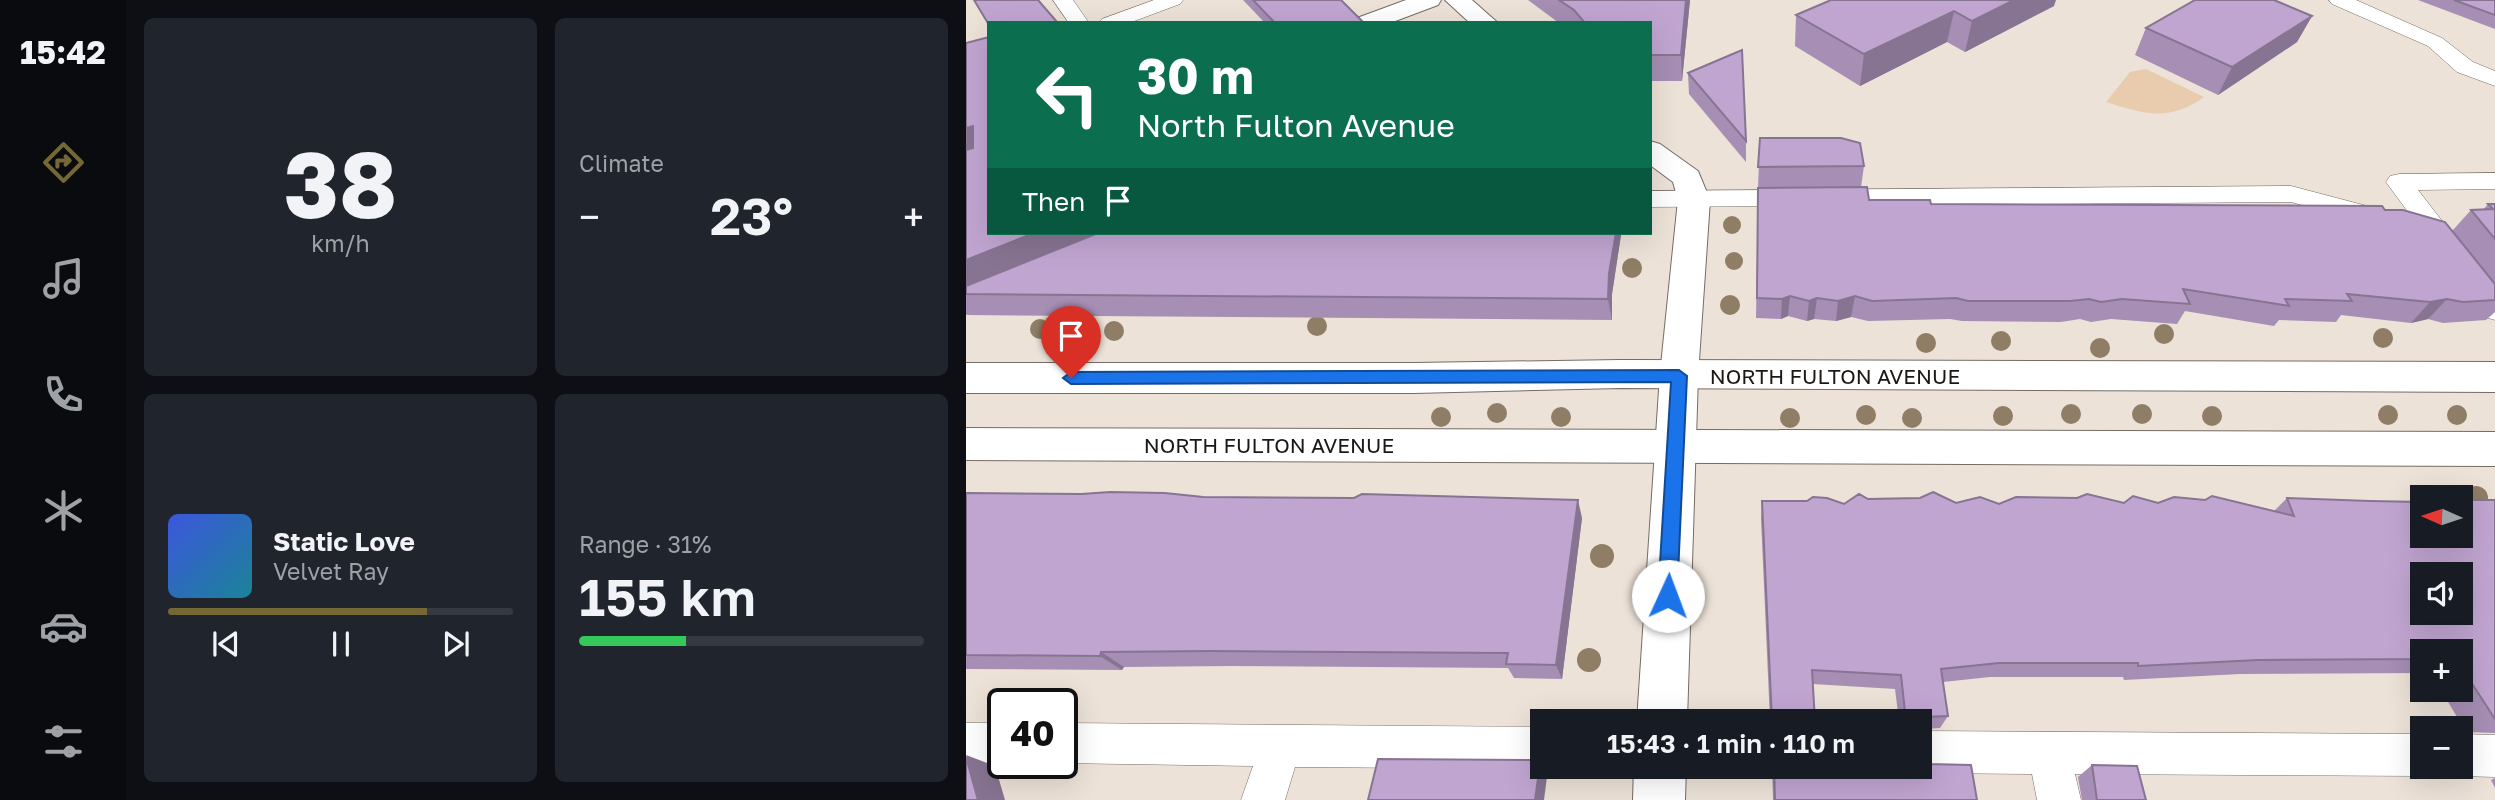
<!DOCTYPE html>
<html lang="en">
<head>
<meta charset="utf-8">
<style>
  body { margin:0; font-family:"Golos Text",sans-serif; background:#20242c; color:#f1f3f6; height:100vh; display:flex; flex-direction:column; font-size:26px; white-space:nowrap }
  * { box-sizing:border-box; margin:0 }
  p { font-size:23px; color:#9ea1a6 }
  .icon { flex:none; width:38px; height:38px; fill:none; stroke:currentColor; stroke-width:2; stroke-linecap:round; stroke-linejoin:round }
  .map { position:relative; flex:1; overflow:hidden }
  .side { display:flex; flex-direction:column; gap:18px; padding:18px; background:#0d0f14; width:840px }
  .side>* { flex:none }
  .hud { position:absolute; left:21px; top:21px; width:665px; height:214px; border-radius:0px; box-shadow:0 7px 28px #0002; background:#0b6e4f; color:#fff; overflow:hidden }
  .needle { width:46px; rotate:273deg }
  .tools { position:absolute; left:1444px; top:485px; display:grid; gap:14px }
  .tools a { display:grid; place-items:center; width:63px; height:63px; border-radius:0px; background:#171b24; box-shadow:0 7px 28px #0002; font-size:35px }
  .speed { position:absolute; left:21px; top:688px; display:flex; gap:14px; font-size:35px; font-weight:700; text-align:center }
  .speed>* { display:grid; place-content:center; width:91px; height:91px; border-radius:50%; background:#171b24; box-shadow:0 7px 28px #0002; line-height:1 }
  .speed .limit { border:4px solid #111; border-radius:10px; background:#fff; color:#111 }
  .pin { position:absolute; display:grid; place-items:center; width:60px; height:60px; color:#fff; margin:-72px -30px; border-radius:50% 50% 50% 0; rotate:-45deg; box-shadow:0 0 7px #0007 }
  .pin .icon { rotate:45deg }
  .me { position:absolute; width:77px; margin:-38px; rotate:2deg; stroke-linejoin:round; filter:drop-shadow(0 0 5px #0008) }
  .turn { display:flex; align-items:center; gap:24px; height:147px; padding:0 35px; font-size:32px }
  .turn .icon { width:91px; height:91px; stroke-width:2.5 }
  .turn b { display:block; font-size:49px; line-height:60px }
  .then { display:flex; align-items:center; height:66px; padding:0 35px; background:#0003; gap:14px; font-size:26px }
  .big { font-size:52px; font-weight:600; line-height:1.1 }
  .side .widget { flex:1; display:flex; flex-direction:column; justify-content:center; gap:10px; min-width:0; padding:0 24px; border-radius:10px; background:#20242c }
  .side .dial { align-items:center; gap:0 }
  .dial b { font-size:91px; line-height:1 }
  .song { display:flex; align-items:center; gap:21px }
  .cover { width:84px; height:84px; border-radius:10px; background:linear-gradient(135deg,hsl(230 70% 55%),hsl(190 70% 35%)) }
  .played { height:7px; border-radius:4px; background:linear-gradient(90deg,#766835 75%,#363941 75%) }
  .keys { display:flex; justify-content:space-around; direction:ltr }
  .heat { display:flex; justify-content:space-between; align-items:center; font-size:38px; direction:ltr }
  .charge { height:10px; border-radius:5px; background:linear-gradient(90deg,#34c759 31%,#363941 0) }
  .side .tiles { flex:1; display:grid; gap:18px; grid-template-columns:repeat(2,1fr) }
  .trip { position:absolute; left:564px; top:709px; width:402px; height:70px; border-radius:0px; background:#171b24; box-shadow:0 7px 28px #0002; font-weight:600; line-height:70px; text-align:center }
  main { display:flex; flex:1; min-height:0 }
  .tab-bar { display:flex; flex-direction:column; width:126px; justify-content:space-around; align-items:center; background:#090b0e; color:#9ea1a6 }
  .tab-bar .icon { width:49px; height:49px }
  .tab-bar .on { color:#766835 }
  .tab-bar b { font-size:32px; color:#f1f3f6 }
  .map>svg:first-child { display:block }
  .green { fill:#e8ccad }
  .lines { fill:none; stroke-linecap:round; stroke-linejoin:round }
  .lane-casing { stroke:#756c64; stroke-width:1 }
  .street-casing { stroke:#756c64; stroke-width:2 }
  .secondary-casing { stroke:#756c64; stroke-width:2 }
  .primary-casing { stroke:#756c64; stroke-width:2 }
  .lane { fill:#fff; fill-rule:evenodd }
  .street { fill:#fff; fill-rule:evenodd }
  .secondary { fill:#fff; fill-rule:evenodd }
  .primary { fill:#fff; fill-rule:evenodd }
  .tree { fill:#907d66 }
  .wall { fill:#a68eb4 }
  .shaded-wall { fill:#877492 }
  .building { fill:#c1a5d1; stroke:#877492; stroke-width:2; fill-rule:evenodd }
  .route { fill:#1a73e8; stroke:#114b97; stroke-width:2 }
  .labels { text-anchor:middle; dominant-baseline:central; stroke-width:5; stroke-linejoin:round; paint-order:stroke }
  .street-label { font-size:21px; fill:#1b1714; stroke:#fff }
</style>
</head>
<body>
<main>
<nav class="tab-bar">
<b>15:42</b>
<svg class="icon on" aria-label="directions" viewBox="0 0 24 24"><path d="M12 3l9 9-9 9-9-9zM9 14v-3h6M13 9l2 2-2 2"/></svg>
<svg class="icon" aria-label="music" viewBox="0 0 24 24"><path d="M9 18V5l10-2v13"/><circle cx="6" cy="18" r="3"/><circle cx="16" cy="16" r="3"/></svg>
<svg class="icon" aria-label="phone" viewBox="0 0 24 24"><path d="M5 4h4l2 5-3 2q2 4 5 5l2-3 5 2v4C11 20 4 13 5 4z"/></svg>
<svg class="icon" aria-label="climate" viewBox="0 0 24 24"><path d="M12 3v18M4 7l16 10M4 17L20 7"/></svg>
<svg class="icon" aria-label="car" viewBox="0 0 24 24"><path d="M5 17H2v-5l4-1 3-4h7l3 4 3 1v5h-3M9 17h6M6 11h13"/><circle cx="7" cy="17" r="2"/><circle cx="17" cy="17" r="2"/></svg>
<svg class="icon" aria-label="filters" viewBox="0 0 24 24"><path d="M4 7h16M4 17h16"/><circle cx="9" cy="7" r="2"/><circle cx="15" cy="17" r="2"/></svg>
</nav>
<section class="side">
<div class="tiles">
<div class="widget dial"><b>38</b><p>km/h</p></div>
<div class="widget"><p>Climate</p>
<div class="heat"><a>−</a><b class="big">23°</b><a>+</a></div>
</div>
<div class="widget">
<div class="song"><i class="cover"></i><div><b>Static Love</b><p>Velvet Ray</p></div></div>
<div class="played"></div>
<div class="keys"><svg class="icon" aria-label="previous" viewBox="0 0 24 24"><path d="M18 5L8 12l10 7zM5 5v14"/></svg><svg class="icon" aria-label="pause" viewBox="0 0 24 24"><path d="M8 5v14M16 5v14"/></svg><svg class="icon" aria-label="next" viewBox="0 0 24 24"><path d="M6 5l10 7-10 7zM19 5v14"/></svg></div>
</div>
<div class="widget"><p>Range · 31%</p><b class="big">155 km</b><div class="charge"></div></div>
</div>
</section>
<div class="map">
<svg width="1529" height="800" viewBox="0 0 1529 800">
  <rect width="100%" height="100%" fill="#ece2d8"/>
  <path class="green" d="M 1180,69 L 1238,97 C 1204,122 1177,114 1140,102 L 1164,72 Z"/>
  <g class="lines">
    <g class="lane-casing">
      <g id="lane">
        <path d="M 87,0 L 107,0 L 123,23 L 103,23 Z"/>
        <path d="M 188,0 L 217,0 L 214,4 L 163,23 L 133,23 L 136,19 Z"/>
        <path d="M 1363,0 L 1390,0 L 1476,38 L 1507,62 L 1529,71 L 1529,86 L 1491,72 L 1462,46 L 1366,4 Z"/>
        <path d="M 1529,173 L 1529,189 L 1452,190 L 1529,289 L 1529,320 L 1519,317 L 1420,182 L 1424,176 L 1433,174 Z"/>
        <path d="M 1325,186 L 1420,211 L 1424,217 L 1420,223 L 1411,226 L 1325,202 L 684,207 L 684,191 Z"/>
        <path d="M 0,723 L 37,723 L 37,763 L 41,763 L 0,765 Z"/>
        <path d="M 96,723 L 576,727 L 576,766 L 582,766 L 576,769 L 329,767 L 319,800 L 275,800 L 287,766 L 92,763 L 96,763 Z"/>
        <path d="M 954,731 L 1456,734 L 1456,766 L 1472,766 L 1471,770 L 1456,776 L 1109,774 L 1115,800 L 1071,800 L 1066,774 L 954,773 L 939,767 L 954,766 Z"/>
        <path d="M 1494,734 L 1529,735 L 1529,777 L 1494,776 L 1479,770 L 1478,766 L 1494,766 Z"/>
      </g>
    </g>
    <g class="street-casing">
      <g id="street">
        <path d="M 479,0 L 506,0 L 532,23 L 504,23 Z"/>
        <path d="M 684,141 L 694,144 L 732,171 L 744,200 L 732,375 L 726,385 L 713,389 L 700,385 L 694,375 L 712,200 L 707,182 L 684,165 Z"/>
      </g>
    </g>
    <g class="secondary-casing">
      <g id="secondary">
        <path d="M 713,361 L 726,365 L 732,375 L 721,721 L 671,721 L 694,375 L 700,365 Z"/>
        <path d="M 668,766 L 720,766 L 719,800 L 667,800 Z"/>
      </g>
    </g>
    <g class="primary-casing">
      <g id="primary">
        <path d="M 440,0 L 475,0 L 472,5 L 424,23 L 388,23 L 391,18 Z"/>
        <path d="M 654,360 L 1529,362 L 1529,392 L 654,388 L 448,393 L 0,393 L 0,363 L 448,363 Z"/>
        <path d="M 0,428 L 1529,432 L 1529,466 L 0,460 Z"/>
      </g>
    </g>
    <use href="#lane" class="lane"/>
    <use href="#street" class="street"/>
    <use href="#secondary" class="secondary"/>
    <use href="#primary" class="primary"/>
  </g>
  <g class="tree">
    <circle cx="766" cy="225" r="9"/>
    <circle cx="768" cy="261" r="9"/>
    <circle cx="666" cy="268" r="10"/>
    <circle cx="764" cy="305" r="10"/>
    <circle cx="351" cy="326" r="10"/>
    <circle cx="74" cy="329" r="10"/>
    <circle cx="148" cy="331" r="10"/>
    <circle cx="1198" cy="334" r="10"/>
    <circle cx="1417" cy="338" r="10"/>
    <circle cx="1035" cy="341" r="10"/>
    <circle cx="960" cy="343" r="10"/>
    <circle cx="1134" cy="348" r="10"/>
    <circle cx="531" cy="413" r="10"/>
    <circle cx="1105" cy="414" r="10"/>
    <circle cx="1176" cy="414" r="10"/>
    <circle cx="900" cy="415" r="10"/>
    <circle cx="1422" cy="415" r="10"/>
    <circle cx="1491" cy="415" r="10"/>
    <circle cx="1037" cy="416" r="10"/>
    <circle cx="1246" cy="416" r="10"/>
    <circle cx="475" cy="417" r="10"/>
    <circle cx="595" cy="417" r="10"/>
    <circle cx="824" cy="418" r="10"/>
    <circle cx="946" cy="418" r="10"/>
    <circle cx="1510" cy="498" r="12"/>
    <circle cx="636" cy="556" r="12"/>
    <circle cx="623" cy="660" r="12"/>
  </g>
  <g class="wall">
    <path d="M 277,0 L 375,0 L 398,23 L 299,23 Z"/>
    <path d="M 562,0 L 724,0 L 716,81 L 684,81 L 684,23 L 593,23 Z"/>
    <path d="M 1452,0 L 1529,0 L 1529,29 Z"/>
    <path d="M 1088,6 L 999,52 L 981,42 L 894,86 L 829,46 L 830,15 Z"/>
    <path d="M 1346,16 L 1331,42 L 1252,95 L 1169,55 L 1180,28 Z"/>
    <path d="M 0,43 L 23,233 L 655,235 L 646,294 L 646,320 L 1,315 L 0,314 Z"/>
    <path d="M 722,73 L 780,141 L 780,162 L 723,94 Z"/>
    <path d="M 794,138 L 898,166 L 895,187 L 792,188 Z"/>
    <path d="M 792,188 L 903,200 L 965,204 L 1419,210 L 1487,230 L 1505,210 L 1517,210 L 1522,204 L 1529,204 L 1529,312 L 1520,320 L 1477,323 L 1462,319 L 1445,323 L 1375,315 L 1370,322 L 1313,320 L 1308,326 L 1219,311 L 1211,324 L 1145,319 L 1125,322 L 1114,319 L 1095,322 L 996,321 L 984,319 L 902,321 L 885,317 L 870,321 L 848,319 L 841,321 L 822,316 L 815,319 L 790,318 Z"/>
    <path d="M 0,493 L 616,518 L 596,679 L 548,678 L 542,668 L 263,666 L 158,667 L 156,670 L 0,669 Z"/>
    <path d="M 1321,498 L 1456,536 L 1529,500 L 1529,733 L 1500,732 L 1475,690 L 1494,690 L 1494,651 L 1456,651 L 1456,673 L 1274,674 L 1158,680 L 1157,677 L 1024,677 L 977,682 L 982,716 L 974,728 L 959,729 L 959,752 L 954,760 L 954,721 L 933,721 L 929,689 L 847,684 L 849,721 L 804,721 L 795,519 L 796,501 L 878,504 L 902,499 L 1033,504 L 1192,503 L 1308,511 Z"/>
    <path d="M 1126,765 L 1180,800 L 1116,800 L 1112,777 Z"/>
    <path d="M 806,766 L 954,766 L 1011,800 L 807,800 Z"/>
    <path d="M 1529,778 L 1529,788 L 1525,780 Z"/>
  </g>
  <g class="shaded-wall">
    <path d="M 720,0 L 724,0 L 716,81 L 715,55 Z"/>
    <path d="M 1048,0 L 1090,0 L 1088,6 L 999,52 L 1006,21 Z"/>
    <path d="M 988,11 L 981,42 L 894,86 L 898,54 Z"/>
    <path d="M 1346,16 L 1331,42 L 1252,95 L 1266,67 Z"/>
    <path d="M 7,126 L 23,145 L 0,154 L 0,128 Z"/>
    <path d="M 68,233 L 138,233 L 0,289 L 0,260 Z"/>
    <path d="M 650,233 L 655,233 L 655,235 L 646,294 L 646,320 L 642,299 L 643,273 Z"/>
    <path d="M 824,296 L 822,316 L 815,319 L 816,299 Z"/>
    <path d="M 889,296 L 885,317 L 870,321 L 872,301 Z"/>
    <path d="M 851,298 L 848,319 L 841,321 L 843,301 Z"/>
    <path d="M 1481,299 L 1462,319 L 1445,323 L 1464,302 Z"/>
    <path d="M 612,500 L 616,518 L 596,679 L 590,665 Z"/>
    <path d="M 135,652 L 158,667 L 156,670 L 134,656 Z"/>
    <path d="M 0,755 L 29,766 L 39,800 L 12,800 Z"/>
    <path d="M 575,757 L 576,766 L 581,766 L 582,769 L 578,800 L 569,800 Z"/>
  </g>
  <g class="building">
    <path d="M 8,0 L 72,0 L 92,23 L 23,23 L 23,25 Z"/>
    <path d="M 287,0 L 375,0 L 398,23 L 309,23 Z"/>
    <path d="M 593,0 L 720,0 L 715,55 L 684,55 L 684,23 L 619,23 L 608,10 Z"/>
    <path d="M 865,0 L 1048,0 L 1006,21 L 988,11 L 898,54 L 830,15 Z"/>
    <path d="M 1229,0 L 1308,0 L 1346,16 L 1266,67 L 1180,28 Z"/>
    <path d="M 1488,0 L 1529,0 L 1529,15 Z"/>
    <path d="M 23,37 L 23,233 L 68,233 L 0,260 L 0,150 L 7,148 L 7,126 L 0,128 L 0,43 Z"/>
    <path d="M 776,50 L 780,141 L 722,73 Z"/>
    <path d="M 794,138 L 875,138 L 894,143 L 898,166 L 792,167 Z"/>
    <path d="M 901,187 L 903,200 L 964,200 L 965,204 L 1416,206 L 1419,210 L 1437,210 L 1479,222 L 1529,284 L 1529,300 L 1497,302 L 1481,299 L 1464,302 L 1381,294 L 1386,301 L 1319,299 L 1323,306 L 1217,289 L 1224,304 L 1156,299 L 1135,302 L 1123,299 L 1104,301 L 1002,301 L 990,298 L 906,301 L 889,296 L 872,301 L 851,298 L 843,301 L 824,296 L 816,299 L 791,298 L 792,188 Z"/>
    <path d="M 1522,204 L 1529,204 L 1529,239 L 1505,210 L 1527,209 Z"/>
    <path d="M 132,233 L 650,233 L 643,273 L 642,299 L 0,294 L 0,286 Z"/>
    <path d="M 144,492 L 199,493 L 237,497 L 388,498 L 396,494 L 612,500 L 590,665 L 540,664 L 542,653 L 244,651 L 135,652 L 134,656 L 0,655 L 0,493 L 116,494 Z"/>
    <path d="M 967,492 L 990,503 L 1014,497 L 1033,504 L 1050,497 L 1111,498 L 1121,494 L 1158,503 L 1167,496 L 1192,503 L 1208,497 L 1239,500 L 1246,496 L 1328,516 L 1321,498 L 1404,501 L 1456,502 L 1456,536 L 1494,536 L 1494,500 L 1529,500 L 1529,719 L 1494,665 L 1494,651 L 1456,651 L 1456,659 L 1292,660 L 1172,666 L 1172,663 L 1033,663 L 975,669 L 982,716 L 959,717 L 959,752 L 954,752 L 954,721 L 940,721 L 935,675 L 846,670 L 849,721 L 806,721 L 796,501 L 841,501 L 847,497 L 861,498 L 878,504 L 893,494 L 902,499 L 954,498 ZM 1456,574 L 1494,574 L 1494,612 L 1456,612 Z"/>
    <path d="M 0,757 L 12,800 L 0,800 Z"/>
    <path d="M 575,757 L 569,800 L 402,800 L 412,759 L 568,760 Z"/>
    <path d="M 954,761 L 961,764 L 1005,765 L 1011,800 L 809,800 L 808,766 L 954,766 Z"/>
    <path d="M 1126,765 L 1171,766 L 1180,800 L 1131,800 Z"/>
  </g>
  <path class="route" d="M 713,370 L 721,376 L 711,596 L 708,602 L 702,604 L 695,602 L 692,596 L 705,382 L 105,384 L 97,378 L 105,372 Z"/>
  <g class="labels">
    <g class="street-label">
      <text x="869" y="376">NORTH FULTON AVENUE</text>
      <text x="303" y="445">NORTH FULTON AVENUE</text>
    </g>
  </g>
</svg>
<div class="tools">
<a><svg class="needle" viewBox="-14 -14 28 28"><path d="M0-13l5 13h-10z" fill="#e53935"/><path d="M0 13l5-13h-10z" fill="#9ea1a6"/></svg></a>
<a><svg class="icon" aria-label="sound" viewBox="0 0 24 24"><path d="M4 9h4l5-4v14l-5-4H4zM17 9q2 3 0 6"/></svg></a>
<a>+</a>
<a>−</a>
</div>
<div class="speed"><div class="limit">40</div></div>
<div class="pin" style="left:105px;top:378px;background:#d93025"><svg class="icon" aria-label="arrive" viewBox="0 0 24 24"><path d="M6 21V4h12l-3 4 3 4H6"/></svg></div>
<svg class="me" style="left:702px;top:596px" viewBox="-20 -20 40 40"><circle r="19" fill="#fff"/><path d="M0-13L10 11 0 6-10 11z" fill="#1a73e8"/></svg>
<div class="trip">15:43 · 1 min · 110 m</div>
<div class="hud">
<div class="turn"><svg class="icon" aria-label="left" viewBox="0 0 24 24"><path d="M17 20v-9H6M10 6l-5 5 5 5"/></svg><div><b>30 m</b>North Fulton Avenue</div></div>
<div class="then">Then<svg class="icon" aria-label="arrive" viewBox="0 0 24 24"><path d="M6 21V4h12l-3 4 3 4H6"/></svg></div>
</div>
</div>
</main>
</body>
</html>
